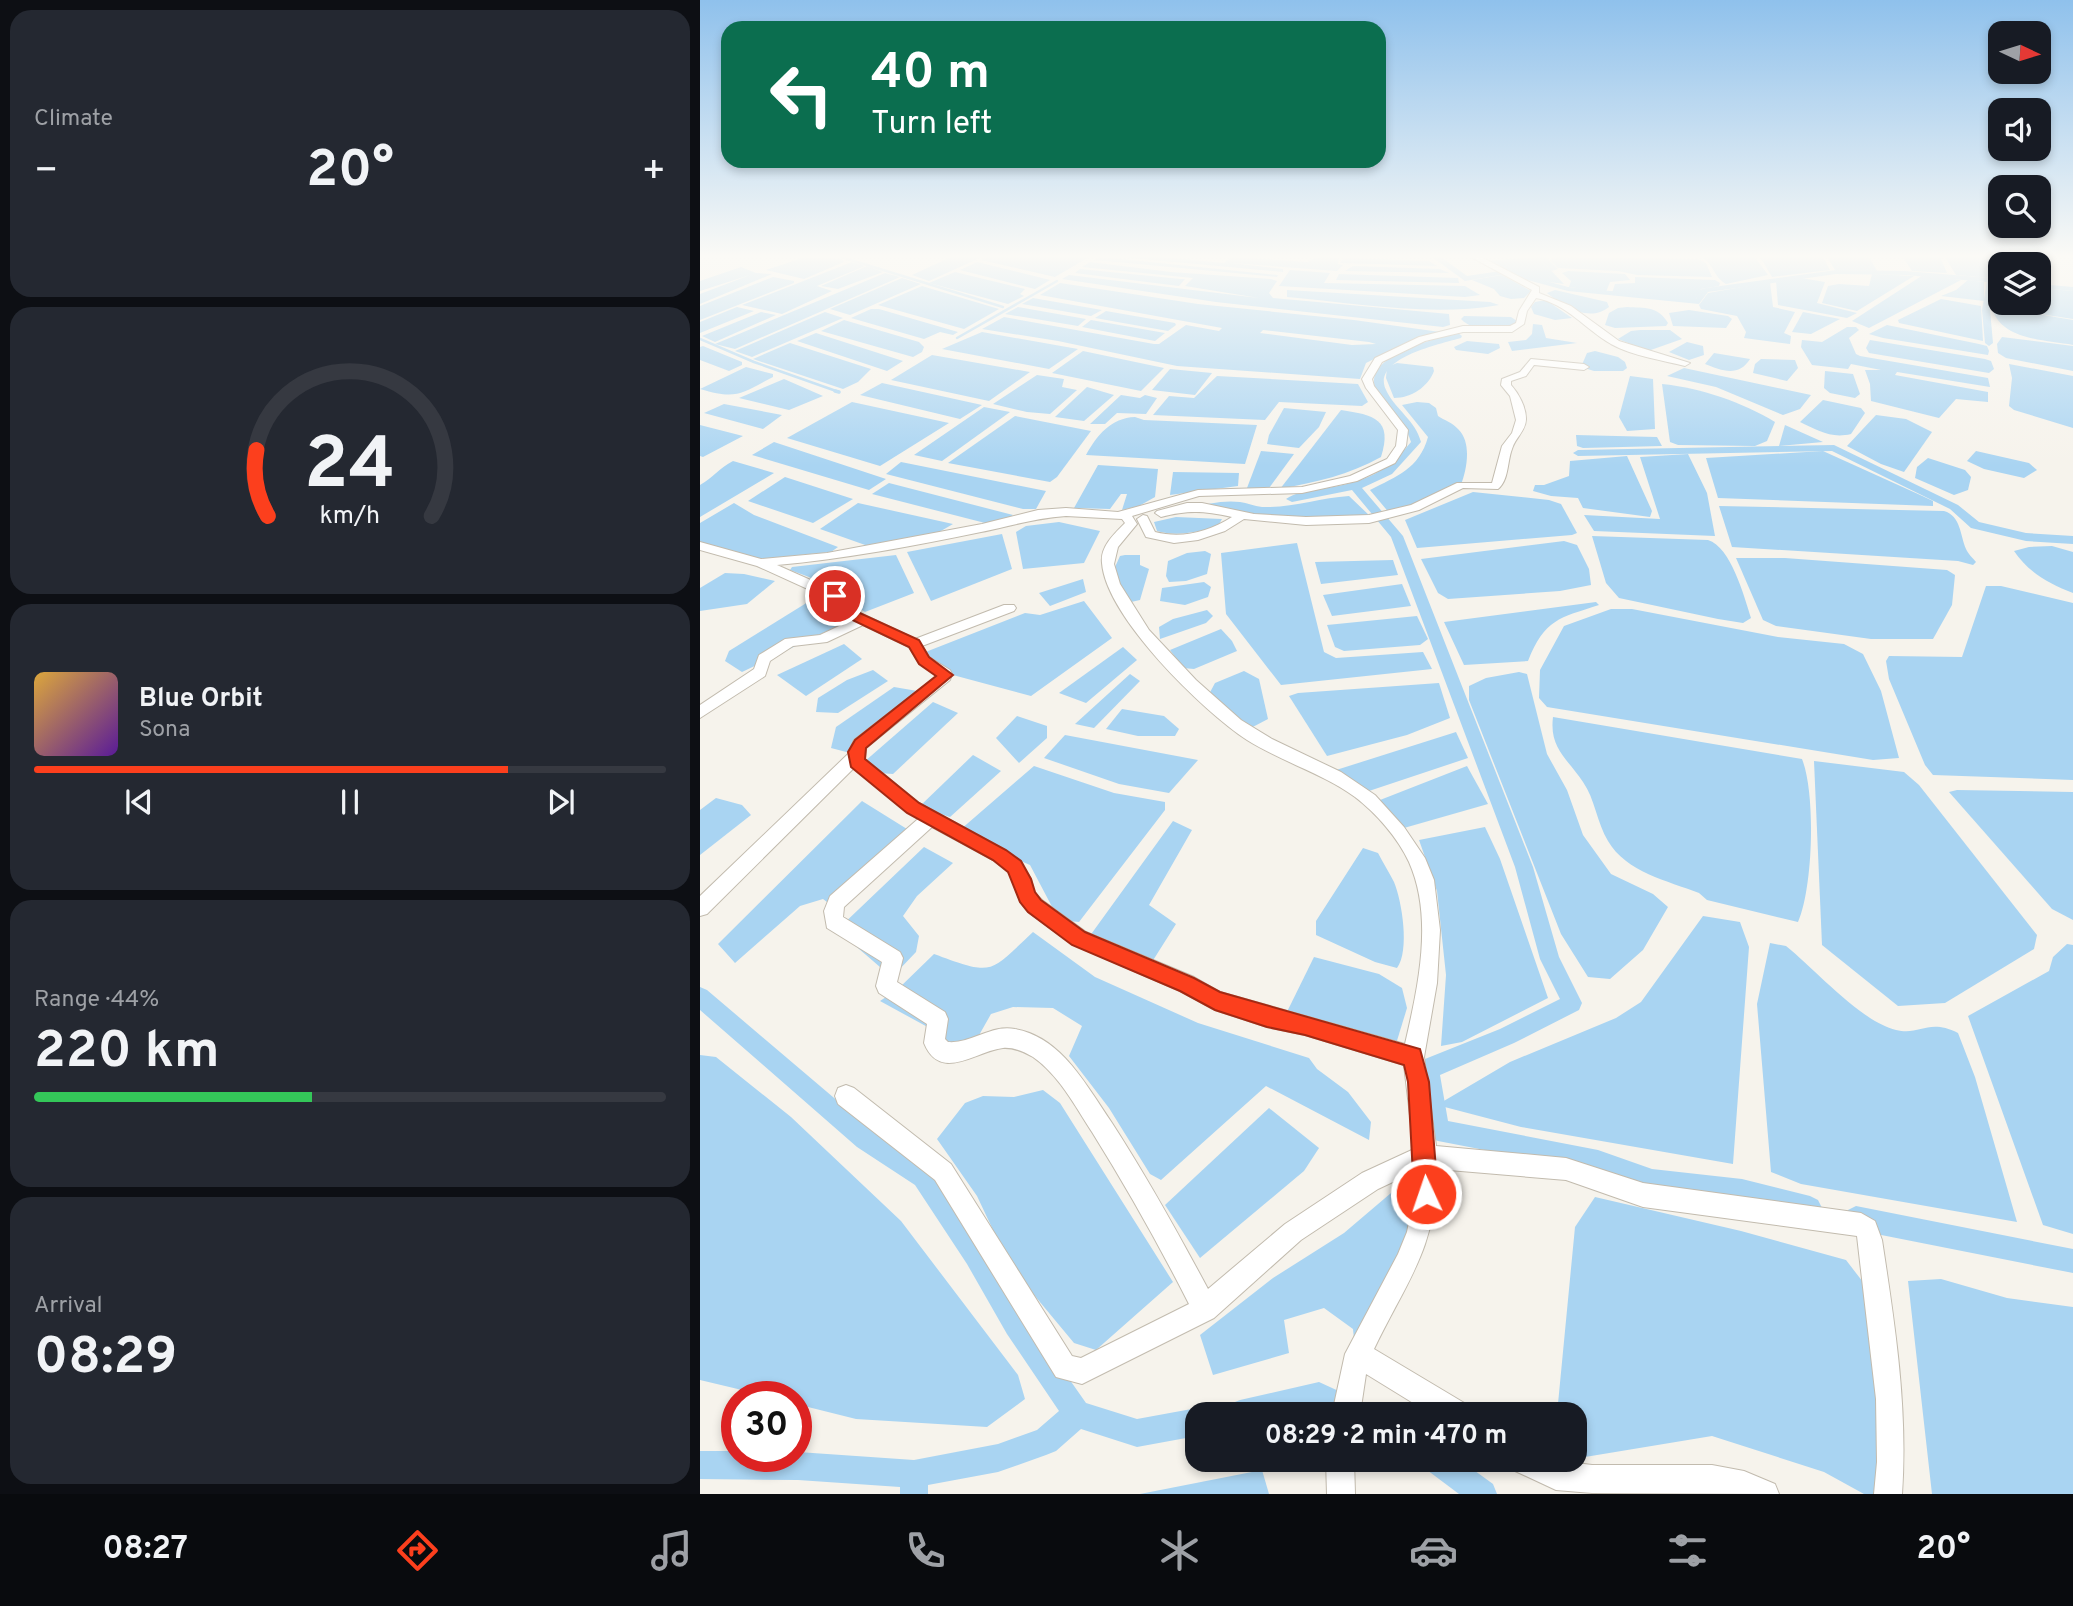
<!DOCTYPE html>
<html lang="en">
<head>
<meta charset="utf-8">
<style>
  body { margin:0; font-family:Overpass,sans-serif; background:#242831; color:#f1f3f6; height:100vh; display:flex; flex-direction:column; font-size:26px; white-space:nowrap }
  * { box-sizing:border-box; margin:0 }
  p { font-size:23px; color:#9ea1a6 }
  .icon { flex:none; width:38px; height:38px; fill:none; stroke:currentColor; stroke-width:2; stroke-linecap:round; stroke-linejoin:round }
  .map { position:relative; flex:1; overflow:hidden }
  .sheet { display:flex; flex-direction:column; gap:10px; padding:10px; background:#0d0f14; width:700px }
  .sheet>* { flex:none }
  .top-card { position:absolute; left:21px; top:21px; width:665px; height:147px; border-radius:21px; box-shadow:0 4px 10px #0003; background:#0b6e4f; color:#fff; overflow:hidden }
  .needle { width:46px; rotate:94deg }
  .tools { position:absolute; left:1288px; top:21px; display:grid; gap:14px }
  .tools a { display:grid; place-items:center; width:63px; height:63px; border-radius:14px; background:#171b24; box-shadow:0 4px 10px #0003; font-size:35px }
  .speed { position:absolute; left:21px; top:1381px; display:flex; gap:14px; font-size:35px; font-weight:700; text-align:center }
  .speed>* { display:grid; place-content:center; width:91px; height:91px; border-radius:50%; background:#171b24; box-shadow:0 4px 10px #0003; line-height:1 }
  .speed .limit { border:10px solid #d22; background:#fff; color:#111 }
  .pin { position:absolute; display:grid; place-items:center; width:60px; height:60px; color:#fff; margin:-30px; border:4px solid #fff; border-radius:50%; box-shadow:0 2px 7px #0007 }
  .me { position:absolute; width:77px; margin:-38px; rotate:357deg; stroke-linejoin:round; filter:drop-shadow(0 0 5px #0008) }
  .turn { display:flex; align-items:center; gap:24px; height:147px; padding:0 35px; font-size:32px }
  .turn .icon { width:91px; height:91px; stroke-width:2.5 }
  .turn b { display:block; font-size:49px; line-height:60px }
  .big { font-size:52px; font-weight:700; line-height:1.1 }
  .sheet .card { flex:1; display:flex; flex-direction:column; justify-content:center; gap:10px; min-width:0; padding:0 24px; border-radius:21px; background:#242831 }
  .sheet .dial { align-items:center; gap:0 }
  .dial svg { height:182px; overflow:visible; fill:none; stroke:#363941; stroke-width:7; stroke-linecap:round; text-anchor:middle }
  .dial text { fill:#f1f3f6; stroke:none }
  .song { display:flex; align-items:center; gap:21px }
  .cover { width:84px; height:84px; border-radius:10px; background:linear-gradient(135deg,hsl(40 70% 55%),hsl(270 70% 35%)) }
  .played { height:7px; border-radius:4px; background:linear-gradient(90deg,#fc3f1d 75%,#363941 75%) }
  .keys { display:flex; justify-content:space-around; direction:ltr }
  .heat { display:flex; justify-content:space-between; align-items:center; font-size:38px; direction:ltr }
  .charge { height:10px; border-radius:5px; background:linear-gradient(90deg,#34c759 44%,#363941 0) }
  .trip { position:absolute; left:485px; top:1402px; width:402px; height:70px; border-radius:21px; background:#171b24; box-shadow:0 4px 10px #0003; font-weight:700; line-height:70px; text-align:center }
  .menu { display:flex; height:112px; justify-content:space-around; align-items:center; background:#090b0e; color:#9ea1a6 }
  .menu .icon { width:49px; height:49px }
  .menu .active { color:#fc3f1d }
  .menu b { font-size:32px; color:#f1f3f6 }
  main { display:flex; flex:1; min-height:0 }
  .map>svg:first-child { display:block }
  .water { fill:#a9d4f2; fill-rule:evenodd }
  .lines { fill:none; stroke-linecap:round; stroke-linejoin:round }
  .stream-far1 { stroke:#a9d4f2; stroke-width:2.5 }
  .stream { stroke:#a9d4f2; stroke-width:3.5 }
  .canal { fill:#a9d4f2; fill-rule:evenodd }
  .minor-casing { stroke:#c2bbae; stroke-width:2 }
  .minor { fill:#fff; fill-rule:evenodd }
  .route { fill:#fc3f1d; stroke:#a42913; stroke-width:2 }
</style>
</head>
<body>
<main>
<section class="sheet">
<div class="card"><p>Climate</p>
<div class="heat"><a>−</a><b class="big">20°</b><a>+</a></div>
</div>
<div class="card dial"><svg viewBox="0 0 100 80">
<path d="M14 69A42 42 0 1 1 86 69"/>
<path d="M14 69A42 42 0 0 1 9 40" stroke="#fc3f1d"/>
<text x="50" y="56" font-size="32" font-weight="700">24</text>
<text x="50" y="72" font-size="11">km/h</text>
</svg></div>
<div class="card">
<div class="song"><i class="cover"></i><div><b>Blue Orbit</b><p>Sona</p></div></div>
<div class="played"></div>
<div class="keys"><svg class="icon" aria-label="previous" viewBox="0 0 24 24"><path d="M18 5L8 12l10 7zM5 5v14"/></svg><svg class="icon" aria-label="pause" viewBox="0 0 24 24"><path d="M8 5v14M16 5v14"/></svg><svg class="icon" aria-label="next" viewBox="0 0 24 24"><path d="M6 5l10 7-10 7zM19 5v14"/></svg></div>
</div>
<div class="card"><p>Range · 44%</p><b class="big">220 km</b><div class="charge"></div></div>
<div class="card"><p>Arrival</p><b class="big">08:29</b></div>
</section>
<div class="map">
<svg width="1373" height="1494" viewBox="0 0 1373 1494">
  <rect width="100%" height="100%" fill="#f6f3ec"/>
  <g class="water">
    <path d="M 105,257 L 142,259 L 144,262 L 104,279 L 66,270 Z"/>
    <path d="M 251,257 L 282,257 L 229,281 L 212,275 Z"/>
    <path d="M 287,257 L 389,257 L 355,277 L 281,260 Z"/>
    <path d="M 399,257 L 421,259 L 578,275 L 577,277 L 395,260 Z"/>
    <path d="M 420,257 L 462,257 L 524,263 L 532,257 L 608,262 C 617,255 628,257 639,258 L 638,264 L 643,265 L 637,271 L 532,263 L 583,269 L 583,272 Z"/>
    <path d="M 838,257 L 864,284 C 840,281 807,275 787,261 Z"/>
    <path d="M 858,257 L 998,259 L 1006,263 L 1012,277 L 937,275 L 918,271 L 858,268 L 850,260 Z"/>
    <path d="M 1003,257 L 1055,257 L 1068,275 L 1026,284 C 1015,278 1013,265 1003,257 Z"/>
    <path d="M 1060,257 L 1123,257 L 1130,270 L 1072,277 Z"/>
    <path d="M 1127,257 L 1169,257 L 1177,271 L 1135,270 Z"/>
    <path d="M 1203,257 L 1240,257 L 1247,273 L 1212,271 Z"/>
    <path d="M 1245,257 L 1295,257 L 1291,278 L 1256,275 Z"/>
    <path d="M 644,258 L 729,261 L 737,266 L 640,263 Z"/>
    <path d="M 152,262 L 165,266 L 117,286 L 132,291 L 82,314 L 42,305 Z"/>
    <path d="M 277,262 L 350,280 L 335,289 L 260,270 Z"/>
    <path d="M 390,262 L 471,272 L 571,279 L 577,281 L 569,293 L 573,298 L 749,314 L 750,325 L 743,327 L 516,302 L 362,279 L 369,275 L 559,298 L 485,286 L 493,278 L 382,267 Z"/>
    <path d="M 167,266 L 183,272 L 138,289 L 121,286 Z"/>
    <path d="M 653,266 L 740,269 L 749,273 L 645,271 Z"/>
    <path d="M 41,267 L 56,273 L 72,274 L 0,304 L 0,294 L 50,275 L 0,291 L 0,281 Z"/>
    <path d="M 380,269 L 481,279 L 485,279 L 479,286 L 375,273 Z"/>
    <path d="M 590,270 L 630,273 L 624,283 L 765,286 L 780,295 L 765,297 L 579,286 Z"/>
    <path d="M 868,271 L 925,274 L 930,280 L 910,282 L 906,292 L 869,287 L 871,281 L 862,273 Z"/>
    <path d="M 255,272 L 325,289 L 320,294 L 324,296 L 308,304 L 229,283 Z"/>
    <path d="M 185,273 L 200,277 L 35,349 L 15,344 Z"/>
    <path d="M 639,274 L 758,278 L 759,283 L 636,280 Z"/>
    <path d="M 1172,274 L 1214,276 L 1157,311 L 1122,303 L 1128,286 L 1139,284 L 1169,286 Z"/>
    <path d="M 802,275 L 831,291 L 824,298 L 811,299 L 800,296 L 794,289 L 772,280 Z"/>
    <path d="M 1223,275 L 1261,280 L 1169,328 L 1152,321 Z"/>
    <path d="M 73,277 L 94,281 L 94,283 L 0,320 L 0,306 Z"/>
    <path d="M 935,277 L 1015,280 L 1020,283 L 1019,286 L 1001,289 L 996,299 L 990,300 L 912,293 L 915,284 L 935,283 Z"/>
    <path d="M 202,278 L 221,284 L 150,315 L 130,309 Z"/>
    <path d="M 1101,278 L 1125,282 L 1117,303 L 1157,313 L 1147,318 L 1078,305 L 1076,281 Z"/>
    <path d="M 1268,280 L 1284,282 L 1284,301 L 1241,296 L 1256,290 Z"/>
    <path d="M 1070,282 L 1073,307 L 1095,312 L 1084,333 L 1091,336 L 1090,344 L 1044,338 L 1046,332 L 1037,316 L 1001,309 L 999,305 L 1008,293 Z"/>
    <path d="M 360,283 L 498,304 L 654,320 L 740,332 L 702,345 L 666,363 L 660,379 L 477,366 L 358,341 L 282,329 L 304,317 L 454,344 L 459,344 L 486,325 L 519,331 L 522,328 L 340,295 ZM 563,330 L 669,342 L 676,344 L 652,345 L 560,333 Z"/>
    <path d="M 1299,283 L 1300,303 L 1339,303 L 1339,288 L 1373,291 L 1373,319 L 1315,310 L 1297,303 L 1295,288 Z"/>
    <path d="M 222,286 L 299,309 L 264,329 L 178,305 Z"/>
    <path d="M 587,290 L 790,302 L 799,305 C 730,317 656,303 587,297 Z"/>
    <path d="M 855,290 L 907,302 L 909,307 C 889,323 863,306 847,293 Z"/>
    <path d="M 333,298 L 402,310 L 391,316 L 322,304 Z"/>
    <path d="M 1241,299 L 1281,306 L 1283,341 L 1199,323 L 1198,320 Z"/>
    <path d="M 846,300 L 872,318 L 855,320 L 834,314 L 831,307 L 835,302 Z"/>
    <path d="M 37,307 L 54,311 L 0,333 L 0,322 Z"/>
    <path d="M 318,307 L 386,319 L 378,326 L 305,314 Z"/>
    <path d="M 927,307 C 945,308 958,306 968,323 L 966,326 L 915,328 L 905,325 L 909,313 L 918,308 Z"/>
    <path d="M 1296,307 L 1373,320 L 1373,345 C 1345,340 1301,340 1292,308 Z"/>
    <path d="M 171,309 L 179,309 L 258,332 L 253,335 L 240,332 L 224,339 L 151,318 Z"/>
    <path d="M 989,310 L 1028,316 L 1032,319 L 1026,328 L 973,326 L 969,313 Z"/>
    <path d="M 406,311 L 475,323 L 476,325 L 468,331 L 395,318 Z"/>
    <path d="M 61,312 L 76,315 L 15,342 L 2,336 Z"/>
    <path d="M 125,312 L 143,318 L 52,357 L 35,351 Z"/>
    <path d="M 1103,312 L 1140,319 L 1111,334 L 1092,332 Z"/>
    <path d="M 764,316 L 811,317 L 817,321 L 814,326 C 798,331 773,332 761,319 Z"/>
    <path d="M 144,320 L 219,342 L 224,347 L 222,352 L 213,357 L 121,331 Z"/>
    <path d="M 391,320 L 465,333 L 455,341 L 382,327 Z"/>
    <path d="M 833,324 L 842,325 L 846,338 L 877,343 L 812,351 L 808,342 L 826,340 L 832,334 Z"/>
    <path d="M 1187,325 L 1279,344 L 1287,346 L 1289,351 L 1288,355 L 1183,338 L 1169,334 Z"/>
    <path d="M 1147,327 L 1156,327 L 1159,330 L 1149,338 L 1156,354 L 1160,356 L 1288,378 L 1290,387 L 1197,372 L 1195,375 L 1288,392 L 1288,402 L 1256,399 L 1239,418 L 1171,401 L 1170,384 L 1165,370 L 1181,370 L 1151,364 L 1148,369 L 1112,365 L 1101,347 L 1102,340 L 1122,342 Z"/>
    <path d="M 940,330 L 970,330 L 982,339 L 948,351 L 918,339 L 931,331 Z"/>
    <path d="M 282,332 L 378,349 L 349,369 L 242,349 Z"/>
    <path d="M 116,333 L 203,361 L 187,371 L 97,341 Z"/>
    <path d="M 1302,337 L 1373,346 L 1373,371 L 1306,358 L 1298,353 L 1297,344 Z"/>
    <path d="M 1170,340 L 1285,359 L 1291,361 L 1294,369 L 1289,373 L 1169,353 L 1166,348 Z"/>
    <path d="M 767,341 L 799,344 L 800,348 L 788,354 L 756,350 L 754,347 Z"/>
    <path d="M 987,342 L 1003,346 L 1004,355 L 989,360 L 969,352 Z"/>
    <path d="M 90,343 L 171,369 L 158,382 L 143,389 L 53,359 Z"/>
    <path d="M 3,346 L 42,362 L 42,365 L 29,371 L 0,360 L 0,347 Z"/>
    <path d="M 383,351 L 464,368 L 441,391 L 352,373 Z"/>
    <path d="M 895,351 L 918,357 L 925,362 L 927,368 L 923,371 L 894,371 L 881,367 L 887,353 Z"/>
    <path d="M 1014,353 L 1050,359 C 1039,377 1022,371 1005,364 Z"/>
    <path d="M 232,355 L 330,372 L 289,401 L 191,380 Z"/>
    <path d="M 1061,359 L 1095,360 L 1098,368 L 1087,381 L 1053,373 L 1055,364 Z"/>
    <path d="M 697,363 L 733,367 L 734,371 C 728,387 711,398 694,398 L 686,378 L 687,367 Z"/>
    <path d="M 1309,364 L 1373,376 L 1373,428 L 1314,410 L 1309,406 L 1312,378 Z"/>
    <path d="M 46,367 L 73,374 L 73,377 C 40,394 37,400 0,389 Z"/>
    <path d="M 984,368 L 1111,395 L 1100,409 L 1083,415 L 1016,387 L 967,376 Z"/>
    <path d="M 470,369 L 512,373 L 495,395 L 452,390 Z"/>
    <path d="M 1125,371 L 1153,374 L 1160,394 L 1155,398 L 1130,393 L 1124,388 Z"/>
    <path d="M 337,375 L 364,379 L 362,387 L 377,390 L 350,414 L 327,412 L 293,404 Z"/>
    <path d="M 517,376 L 658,384 L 668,402 L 662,406 L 579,402 L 565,420 L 453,415 L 469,396 L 494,398 Z"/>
    <path d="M 930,376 L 953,379 L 955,429 L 927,431 L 919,417 Z"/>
    <path d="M 84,379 L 123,396 L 89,410 L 39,398 Z"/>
    <path d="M 182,383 L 282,405 L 260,419 L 160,395 Z"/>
    <path d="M 962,384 C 1001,388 1042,402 1075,422 L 1067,441 L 1055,446 L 978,445 L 970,442 Z"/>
    <path d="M 387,387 L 414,395 L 384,421 L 355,417 Z"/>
    <path d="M 421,395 L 440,398 L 445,395 L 457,398 L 446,414 L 417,413 L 405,424 L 390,424 Z"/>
    <path d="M 1123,400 L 1161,408 L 1165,413 L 1151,434 C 1131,439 1117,430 1100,422 Z"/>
    <path d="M 152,402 L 249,423 L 180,466 L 87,438 Z"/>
    <path d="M 717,402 L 729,403 L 736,408 L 738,416 C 744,420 753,423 758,429 C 772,442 767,469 761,485 L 691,515 L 670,490 C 697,476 719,469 728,437 L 702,405 Z"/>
    <path d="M 24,404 L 82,415 L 63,429 L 4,413 Z"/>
    <path d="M 284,407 L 310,412 L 242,461 L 214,455 Z"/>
    <path d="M 584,408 L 626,412 L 619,427 L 599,448 L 567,444 L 569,435 Z"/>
    <path d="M 641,410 C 674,415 693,419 681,457 C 649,475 616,482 580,489 Z"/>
    <path d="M 1176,415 L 1206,419 L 1232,432 L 1204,472 L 1181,464 L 1147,446 Z"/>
    <path d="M 315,416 L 391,431 L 357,477 L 350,482 L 248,463 Z"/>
    <path d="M 435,417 L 444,420 L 557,425 L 545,464 L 386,455 C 397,435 411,418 435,417 Z"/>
    <path d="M 0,425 L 43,436 L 3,457 L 0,456 Z"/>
    <path d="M 1085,425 L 1123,442 L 1079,446 Z"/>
    <path d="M 876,435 L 957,437 L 962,446 L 883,448 L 877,446 Z"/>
    <path d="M 74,442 L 186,479 L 169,490 L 52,455 Z"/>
    <path d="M 561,451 L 594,454 L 569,488 L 547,488 Z"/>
    <path d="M 1123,451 L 1218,494 L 1233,501 L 1233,506 L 1018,498 L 1006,458 Z"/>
    <path d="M 1276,451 L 1329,463 L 1337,470 L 1324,478 L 1284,469 L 1267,461 Z"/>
    <path d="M 988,454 L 1007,493 L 1015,536 L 894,531 L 884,515 L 960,519 L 940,457 Z"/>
    <path d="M 927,456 L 952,511 L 950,517 L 883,508 L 878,498 L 851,496 L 833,491 L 835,485 L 844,485 L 869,476 L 870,461 Z"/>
    <path d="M 1228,458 L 1265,470 L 1271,477 L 1268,490 L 1254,495 L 1215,478 L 1217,467 Z"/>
    <path d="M 33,461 L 74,473 L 0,517 L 0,485 C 14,477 18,469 33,461 Z"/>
    <path d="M 201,462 L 346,491 L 336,509 L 323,509 L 186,474 Z"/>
    <path d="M 398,465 L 458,469 L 455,497 L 439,506 L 422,510 L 427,494 L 421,494 L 410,509 L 374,508 Z"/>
    <path d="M 473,472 L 539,473 L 538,486 L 470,495 Z"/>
    <path d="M 85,477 L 153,499 L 113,523 L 48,501 Z"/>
    <path d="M 189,483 L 313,515 L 305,521 L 289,524 L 172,494 Z"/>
    <path d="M 773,492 L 849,500 L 861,504 L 877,533 L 872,535 L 717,548 L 705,520 Z"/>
    <path d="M 649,496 L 671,517 L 641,523 L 491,508 C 507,504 523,500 540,502 C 547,503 554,506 562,507 C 591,508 620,498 649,496 Z"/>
    <path d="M 34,503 L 54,515 L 138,547 L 131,552 L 60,559 L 0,544 L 0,523 Z"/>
    <path d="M 158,503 L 253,524 L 234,535 L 168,546 L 120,529 Z"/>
    <path d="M 1019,506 L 1244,511 C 1261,516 1260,535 1266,549 C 1268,554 1273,558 1276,562 L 1273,565 L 1258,561 L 1032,547 Z"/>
    <path d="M 476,517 L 522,519 L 518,526 C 498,532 477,537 457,531 L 454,522 Z"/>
    <path d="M 359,522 L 400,531 L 384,563 L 323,569 L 316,532 L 326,526 Z"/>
    <path d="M 302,534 L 312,569 L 231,601 L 207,552 Z"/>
    <path d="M 892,536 L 1008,540 C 1031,547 1044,596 1051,618 L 1043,623 L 1018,619 L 919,598 L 906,583 Z"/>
    <path d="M 864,541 L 877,545 L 889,569 L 891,585 L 860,591 L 748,599 L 738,593 L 721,559 Z"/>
    <path d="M 597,543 L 624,652 L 636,658 L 723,652 L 732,669 L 581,685 L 526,614 L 521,553 Z"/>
    <path d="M 1352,546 L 1373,552 L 1373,593 C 1349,584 1328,572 1314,551 L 1329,547 Z"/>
    <path d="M 505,551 L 511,554 L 507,574 L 486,581 L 469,582 L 466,576 L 468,561 L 487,553 Z"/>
    <path d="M 196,555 L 214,593 L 165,612 L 109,577 L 90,570 L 92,567 Z"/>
    <path d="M 425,555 L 440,555 L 440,565 L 449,569 L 440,600 L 431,602 L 422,594 L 415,567 L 420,556 Z"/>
    <path d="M 1036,558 L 1085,558 L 1247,570 L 1255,575 L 1252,605 L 1233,639 L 1171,639 L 1076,626 L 1063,620 Z"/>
    <path d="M 693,560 L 698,575 L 621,584 L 615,562 Z"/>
    <path d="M 25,573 L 44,574 L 75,581 L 47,604 L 0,611 L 0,588 Z"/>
    <path d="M 383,579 L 386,592 L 350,606 L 339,593 Z"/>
    <path d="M 504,582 L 511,587 L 508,597 L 485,605 L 460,601 L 462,588 Z"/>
    <path d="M 702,584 L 711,606 L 632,616 L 623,595 Z"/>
    <path d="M 1286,586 L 1301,586 L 1373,603 L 1373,780 L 1233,775 L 1225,765 L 1189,679 L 1186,661 L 1189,656 L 1262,657 Z"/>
    <path d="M 384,601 L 412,638 L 331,696 L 238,671 L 223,653 L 325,613 L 340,615 Z"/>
    <path d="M 108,602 L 132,606 L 150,620 L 42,672 L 25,661 L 29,651 Z"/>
    <path d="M 896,602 L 899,605 C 859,618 845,619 828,661 L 764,665 L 744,622 Z"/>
    <path d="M 911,609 L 932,609 L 1078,637 L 1144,644 L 1163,654 L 1181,691 L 1199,758 L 1173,760 L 847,707 L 839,698 L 840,670 L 864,626 Z"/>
    <path d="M 507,610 L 513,616 L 506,623 L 460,639 L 459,627 L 473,619 Z"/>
    <path d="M 717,616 L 728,639 L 720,645 L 644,651 L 635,647 L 627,625 Z"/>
    <path d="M 521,629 L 532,641 L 537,651 L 494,669 L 483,668 L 470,650 Z"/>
    <path d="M 144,644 L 162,659 L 106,696 L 77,675 Z"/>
    <path d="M 423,647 L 437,660 L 386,703 L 359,693 Z"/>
    <path d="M 173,670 L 188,681 L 138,713 L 116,712 L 118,698 L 147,680 Z"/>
    <path d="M 544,671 L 559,679 L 568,719 L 547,730 L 508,696 L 515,683 Z"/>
    <path d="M 819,672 L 827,674 L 847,754 L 867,790 L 883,835 L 911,874 L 953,894 L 968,907 L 943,950 L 910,979 L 888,977 L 861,934 L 769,700 L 769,686 L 786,678 Z"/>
    <path d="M 430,674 L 440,681 L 394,728 L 375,724 Z"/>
    <path d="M 739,683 L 750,718 L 707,735 L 627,756 L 589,696 L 598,693 Z"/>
    <path d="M 194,687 L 229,693 L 154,754 L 131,748 L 136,727 Z"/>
    <path d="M 233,702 L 258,713 L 193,774 L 179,773 L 164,762 Z"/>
    <path d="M 422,709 L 464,716 L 479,729 L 475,736 L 438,736 L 406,729 Z"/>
    <path d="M 317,716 L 347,726 L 347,738 L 319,763 L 296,738 Z"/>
    <path d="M 853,717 L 1102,759 C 1116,794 1113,888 1098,922 L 1007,900 L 999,893 C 968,881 926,872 908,841 C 897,823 895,799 883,782 C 868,759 849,749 853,717 Z"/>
    <path d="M 756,732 L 768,758 L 666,792 L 633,771 Z"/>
    <path d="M 365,735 L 498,760 L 469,793 L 419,784 L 344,758 Z"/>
    <path d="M 273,755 L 301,771 L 250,817 L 219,807 Z"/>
    <path d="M 1114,761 L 1204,772 L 1219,785 L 1337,935 L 1334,949 L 1245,1003 L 1198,1006 L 1122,945 Z"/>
    <path d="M 334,766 L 414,793 L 465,802 L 465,810 L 379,922 L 359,920 L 330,865 L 268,838 L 260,830 Z"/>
    <path d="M 767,766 L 788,804 L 704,828 L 680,800 Z"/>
    <path d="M 1257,790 L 1373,792 L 1373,920 L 1352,909 L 1249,792 Z"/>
    <path d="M 16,798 L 42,805 L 51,815 L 0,855 L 0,810 Z"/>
    <path d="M 162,801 L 215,834 L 139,911 L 123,899 L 100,906 L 35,963 L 18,944 Z"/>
    <path d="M 473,821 L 492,830 L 449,905 L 476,924 L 445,973 L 384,944 Z"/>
    <path d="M 785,827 L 800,859 L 848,998 L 762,1042 L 741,1046 L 746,975 L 737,891 L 719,840 Z"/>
    <path d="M 224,847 L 253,863 L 217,896 L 203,916 L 219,936 L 216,952 L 195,974 L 180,967 L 137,930 Z"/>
    <path d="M 663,848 L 678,853 C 683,863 689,872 694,882 C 702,901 710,951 697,968 L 675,962 L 616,935 L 616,921 Z"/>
    <path d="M 1003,916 L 1040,922 L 1049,947 L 1033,1164 L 821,1127 L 737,1105 L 810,1062 L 916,1018 L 941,1002 Z"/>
    <path d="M 333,932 L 395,977 L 498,1023 L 609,1058 L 617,1069 L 648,1092 L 671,1122 L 669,1140 L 566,1086 L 461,1180 L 450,1174 L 409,1108 L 369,1056 L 382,1026 L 353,1008 L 313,1007 L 291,1014 L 278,1037 L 239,1056 L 244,1036 L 180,1001 L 198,989 L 234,954 C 294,976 288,974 333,932 Z"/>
    <path d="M 1070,943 L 1086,946 C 1117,971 1160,1021 1196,1030 C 1220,1036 1228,1018 1258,1033 L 1275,1077 L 1317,1222 L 1101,1184 L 1071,1172 L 1057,1004 Z"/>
    <path d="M 1367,944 L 1373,945 L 1373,1234 L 1343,1225 L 1268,1016 L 1349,971 L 1353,957 Z"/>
    <path d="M 614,957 L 679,974 L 702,988 L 707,1008 L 692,1057 L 583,1020 Z"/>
    <path d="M 0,1055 L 16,1057 L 91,1117 L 201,1221 L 318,1375 L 325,1399 L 287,1427 L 156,1419 L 96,1404 L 96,1396 L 67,1396 L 0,1380 Z"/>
    <path d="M 343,1090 L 360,1103 L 473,1282 L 396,1350 L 374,1343 L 310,1266 L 277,1196 L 237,1139 L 265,1103 L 283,1096 L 314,1097 Z"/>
    <path d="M 569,1108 L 619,1148 L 604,1171 L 500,1258 L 465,1205 Z"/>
    <path d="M 711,1176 L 722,1204 L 655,1350 L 653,1329 L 624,1308 L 584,1320 L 589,1353 L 513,1375 L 500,1335 L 573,1278 L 644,1233 Z"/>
    <path d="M 895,1197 L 1041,1231 L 1146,1260 L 1166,1286 L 1179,1421 L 1176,1494 L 1164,1494 L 1124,1472 L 1012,1436 L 879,1458 L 875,1455 L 875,1414 L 857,1414 L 875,1227 Z"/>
    <path d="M 1241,1279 L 1307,1298 L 1373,1307 L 1373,1494 L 1232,1494 L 1208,1281 Z"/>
    <path d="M 562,1470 L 569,1494 L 440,1494 Z"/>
  </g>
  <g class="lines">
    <g class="stream-far1">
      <path d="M 141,257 L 303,307"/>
      <path d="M 257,338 L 357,281"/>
      <path d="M 0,339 L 54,362 L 139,392"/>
    </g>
    <path class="stream" d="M 135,391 L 139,392"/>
    <g class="canal">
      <path d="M 732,257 L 741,257 L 767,276 L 807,270 L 868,287 L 996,299 L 999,290 L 1006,288 L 1136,270 L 1205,271 L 1291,278 L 1300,279 L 1300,283 L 1294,283 L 1290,310 L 1293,343 L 1289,346 L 1285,343 L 1282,310 L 1287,282 L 1205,275 L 1136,274 L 1008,292 L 999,304 L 868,291 L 806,274 L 765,281 Z"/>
      <path d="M 838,257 L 846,257 L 858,269 L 851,271 Z"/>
      <path d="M 1339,284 L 1373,287 L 1373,291 L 1339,288 Z"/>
      <path d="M 758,333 L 762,336 L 761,338 C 740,344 668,359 687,392 C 697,411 715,420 721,442 L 692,474 L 662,488 L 703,536 L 833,867 L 859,957 L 882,1003 L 879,1010 L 814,1043 L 740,1075 L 748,1121 L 898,1150 L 952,1169 L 1042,1179 L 1110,1196 L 1118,1200 L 1122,1208 L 1118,1216 L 1110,1220 L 1042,1203 L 952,1193 L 898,1172 L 738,1141 L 730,1138 L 727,1130 L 717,1069 L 720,1061 L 800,1029 L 860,999 L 840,959 L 815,867 L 691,537 L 652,490 L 592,502 L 586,499 C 594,493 607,491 617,490 C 661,482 681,478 711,442 C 705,420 687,411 677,393 C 658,356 735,339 758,333 Z"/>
      <path d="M 1134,445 L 1258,505 L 1279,522 L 1326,533 L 1373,536 L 1373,544 L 1326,541 L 1271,528 L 1250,509 L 1132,451 L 878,456 L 873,453 L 878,450 Z"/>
      <path d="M 0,987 L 7,990 L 173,1131 L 231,1169 L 285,1246 L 325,1316 L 386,1403 L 437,1419 L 497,1408 L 507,1414 L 497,1414 L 497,1436 L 437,1447 L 381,1429 L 356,1451 L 346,1455 L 298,1472 L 228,1485 L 228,1494 L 200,1494 L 200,1487 L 98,1480 L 0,1479 L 0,1451 L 37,1451 L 37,1456 L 96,1456 L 98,1452 L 214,1460 L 298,1444 L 337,1430 L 359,1411 L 307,1334 L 267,1264 L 215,1185 L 157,1147 L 0,1010 Z"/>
      <path d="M 1156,1206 L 1373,1249 L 1373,1273 L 1156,1230 L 1148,1226 L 1144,1218 L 1148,1210 Z"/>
      <path d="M 619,1382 L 667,1404 L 671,1414 L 628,1414 L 618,1409 L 596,1414 L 526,1414 L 530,1404 L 540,1400 Z"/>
      <path d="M 723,1460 L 760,1460 L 793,1484 L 797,1494 L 759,1494 L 727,1470 Z"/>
    </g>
    <g class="minor-casing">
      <g id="minor">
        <path d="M 771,257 L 781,257 L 839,287 L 839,293 L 871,306 L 919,341 L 990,363 L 985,366 C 961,360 933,356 911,344 C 885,329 867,304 836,298 L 827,311 L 824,324 L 812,332 L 763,332 L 725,341 L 682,362 L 672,379 L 674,386 L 708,430 L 706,446 L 695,463 L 657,481 L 602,493 L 499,496 L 432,516 L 437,524 L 418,547 L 414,564 L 420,584 L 449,630 L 496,680 L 541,720 L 572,739 L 641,772 L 675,795 L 704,827 L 725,858 L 734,880 L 740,930 L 737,983 L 724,1057 L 736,1146 L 866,1158 L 943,1183 L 1161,1213 L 1175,1221 L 1182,1240 C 1195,1325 1208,1408 1202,1494 L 1174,1494 L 1177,1462 L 1176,1399 L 1157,1236 L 943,1207 L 866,1180 L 737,1169 C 736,1250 707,1280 674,1349 L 766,1404 L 770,1414 L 731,1414 L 666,1374 L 660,1414 L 632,1414 L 645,1354 L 698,1254 L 707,1232 L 711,1213 L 714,1172 L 678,1189 L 601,1240 L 514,1318 L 382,1384 L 356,1377 L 235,1180 L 138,1104 L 135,1096 L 138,1088 L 146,1085 L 154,1088 L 251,1164 L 372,1356 L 381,1358 L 489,1304 C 459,1245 427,1188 392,1132 C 375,1106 359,1075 333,1057 C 324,1052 314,1047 303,1048 C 276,1051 240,1083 224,1043 L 227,1024 L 179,993 L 176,986 L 182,962 L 127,928 L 124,911 L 130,896 L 218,819 L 154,768 L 7,914 L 0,916 L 0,896 L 148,754 L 154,740 L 237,676 L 219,663 L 209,647 L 163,625 L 127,642 L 93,646 L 70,661 L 65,676 L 0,718 L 0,705 L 54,669 L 59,655 L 85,639 L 120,635 L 152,620 L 144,616 L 134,601 L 57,566 L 0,550 L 0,542 L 61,559 L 127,553 L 282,524 L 338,510 L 366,508 L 418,512 L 498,490 L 602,487 L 650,476 L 687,459 L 696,446 L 698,430 L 666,388 L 662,379 L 675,358 L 719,337 L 763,326 L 810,326 L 816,323 L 819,311 L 832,290 ZM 366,516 L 422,519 L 425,523 C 414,534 400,547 402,563 C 406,617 503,711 547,740 C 582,762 622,773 655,797 C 676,813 698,838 709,862 C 734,918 718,987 705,1044 L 520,992 L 494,977 L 386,932 L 342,900 L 334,892 L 331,879 L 320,862 L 305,850 L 219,803 L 165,759 L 166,748 L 250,680 L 252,674 L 250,670 L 229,657 L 222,646 L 314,611 L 316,608 L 314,605 L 304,605 L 215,639 L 154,610 L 144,595 L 77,565 C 145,559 213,546 281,532 C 310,526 336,518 366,516 ZM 232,827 L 293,860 L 308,872 L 314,881 L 320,902 L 328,912 L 372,944 L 480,991 L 515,1010 L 567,1027 L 605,1035 L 704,1065 L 714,1149 L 662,1173 L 585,1224 L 508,1289 C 478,1233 447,1177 412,1123 C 397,1101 383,1077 365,1058 C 352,1044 334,1032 315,1029 C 291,1024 271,1044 248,1042 L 245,1039 L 248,1019 L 245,1012 L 197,982 L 203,958 L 200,952 L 143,917 L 144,907 Z"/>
        <path d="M 831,359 L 884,364 L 889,367 L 884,370 L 834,365 L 826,376 L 811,381 L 811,385 C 819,394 826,407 826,419 C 826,431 815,438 812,449 C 807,462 809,480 798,489 L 763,488 L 719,510 L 669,523 L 606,525 L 544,519 L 525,531 L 498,540 L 474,543 L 446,537 L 437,519 L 443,515 L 447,516 L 455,532 C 482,539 508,532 532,517 C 503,511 489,510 461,517 L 455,513 L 457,511 L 487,503 L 502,503 L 554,514 L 606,517 L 669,515 L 711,505 L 757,483 L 792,483 L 802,446 L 812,433 L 816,420 L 810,396 L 801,385 L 802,379 L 820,372 Z"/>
        <path d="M 626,1460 L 654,1460 L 655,1494 L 627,1494 Z"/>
        <path d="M 809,1460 L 852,1460 L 892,1465 L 1012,1465 L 1044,1471 L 1075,1484 L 1079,1494 L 892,1493 L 856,1490 L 813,1470 Z"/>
      </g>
    </g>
    <use href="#minor" class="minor"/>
  </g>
  <linearGradient id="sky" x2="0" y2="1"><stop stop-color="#8fc1ec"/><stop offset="0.55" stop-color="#fbfaf6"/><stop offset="1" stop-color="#fbfaf6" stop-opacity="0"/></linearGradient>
  <rect width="1373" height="466" fill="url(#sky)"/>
  <path class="route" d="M 135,592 L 140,593 L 153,610 L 219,640 L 229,657 L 253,675 L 166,748 L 165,759 L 219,803 L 306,850 L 321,861 L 331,879 L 335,892 L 341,900 L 385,932 L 494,978 L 520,992 L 720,1049 L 729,1082 L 738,1194 L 734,1202 L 726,1206 L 718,1202 L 714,1194 L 708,1082 L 704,1065 L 605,1035 L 567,1027 L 515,1010 L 480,991 L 372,945 L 328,912 L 320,902 L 308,872 L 293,860 L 207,813 L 151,767 L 148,752 L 155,740 L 236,676 L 219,664 L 209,647 L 144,616 L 129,596 Z"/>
</svg>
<div class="tools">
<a><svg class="needle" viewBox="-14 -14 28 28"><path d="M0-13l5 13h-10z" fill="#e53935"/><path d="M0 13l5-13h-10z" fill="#9ea1a6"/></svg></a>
<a><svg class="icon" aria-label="sound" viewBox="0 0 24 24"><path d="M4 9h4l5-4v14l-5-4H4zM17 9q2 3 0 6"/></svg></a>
<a><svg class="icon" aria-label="search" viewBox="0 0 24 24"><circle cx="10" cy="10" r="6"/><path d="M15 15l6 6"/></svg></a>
<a><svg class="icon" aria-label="layers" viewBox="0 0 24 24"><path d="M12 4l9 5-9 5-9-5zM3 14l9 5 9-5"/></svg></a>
</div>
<div class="speed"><div class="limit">30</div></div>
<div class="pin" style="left:135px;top:596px;background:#d93025"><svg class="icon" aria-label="arrive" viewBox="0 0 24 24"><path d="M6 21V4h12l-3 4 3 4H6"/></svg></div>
<svg class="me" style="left:726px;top:1194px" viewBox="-20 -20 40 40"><circle r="17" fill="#fc3f1d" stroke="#fff" stroke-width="3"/><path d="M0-11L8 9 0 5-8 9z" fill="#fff"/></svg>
<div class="trip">08:29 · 2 min · 470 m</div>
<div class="top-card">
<div class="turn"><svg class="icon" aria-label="left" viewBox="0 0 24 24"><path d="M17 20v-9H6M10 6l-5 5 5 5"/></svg><div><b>40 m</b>Turn left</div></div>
</div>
</div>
</main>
<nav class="menu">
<b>08:27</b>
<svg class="icon active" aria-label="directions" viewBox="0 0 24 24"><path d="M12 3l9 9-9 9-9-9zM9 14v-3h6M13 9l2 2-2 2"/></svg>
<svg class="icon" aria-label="music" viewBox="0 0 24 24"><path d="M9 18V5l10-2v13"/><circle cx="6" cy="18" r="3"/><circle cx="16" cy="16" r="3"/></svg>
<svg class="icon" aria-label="phone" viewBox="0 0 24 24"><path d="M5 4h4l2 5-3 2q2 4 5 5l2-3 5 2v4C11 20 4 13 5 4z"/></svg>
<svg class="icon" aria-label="climate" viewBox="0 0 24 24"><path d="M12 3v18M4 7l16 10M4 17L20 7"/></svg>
<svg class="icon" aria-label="car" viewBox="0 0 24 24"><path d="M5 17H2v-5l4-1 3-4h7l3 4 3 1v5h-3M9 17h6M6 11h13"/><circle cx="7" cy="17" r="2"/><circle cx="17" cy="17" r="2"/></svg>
<svg class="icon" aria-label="filters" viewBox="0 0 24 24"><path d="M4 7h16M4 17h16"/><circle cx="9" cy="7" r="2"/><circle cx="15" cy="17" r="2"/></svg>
<b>20°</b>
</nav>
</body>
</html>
